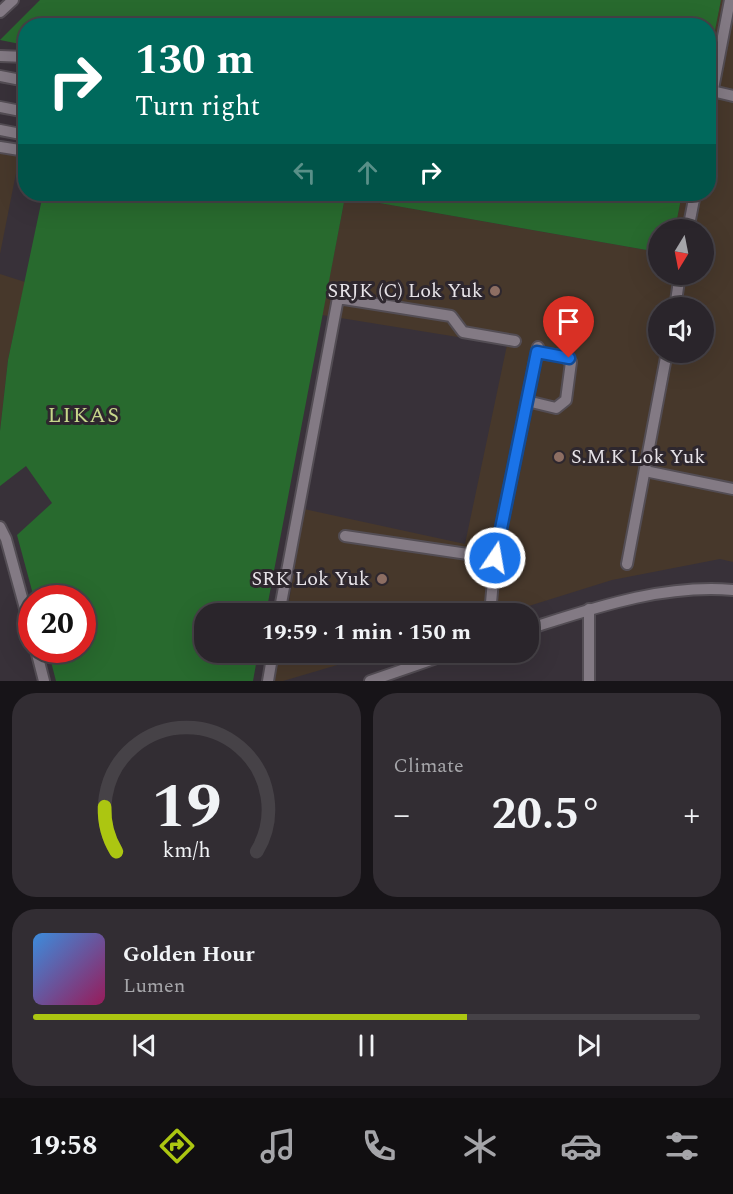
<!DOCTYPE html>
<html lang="en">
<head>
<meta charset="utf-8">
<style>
  body { margin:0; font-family:Spectral,serif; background:#322d33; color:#f1f3f6; height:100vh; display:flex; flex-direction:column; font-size:22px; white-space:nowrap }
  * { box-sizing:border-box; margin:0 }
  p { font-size:20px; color:#a5a5a9 }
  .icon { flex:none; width:33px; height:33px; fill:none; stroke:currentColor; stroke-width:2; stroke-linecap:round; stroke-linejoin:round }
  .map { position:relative; height:681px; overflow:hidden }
  .sheet { display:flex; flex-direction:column; gap:12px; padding:12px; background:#171418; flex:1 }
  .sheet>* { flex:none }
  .top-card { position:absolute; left:18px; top:18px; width:698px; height:183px; border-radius:24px; box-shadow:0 6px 24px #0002,0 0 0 2px #464247; background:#00695c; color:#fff; overflow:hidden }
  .needle { width:39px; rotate:190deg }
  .buttons { position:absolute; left:648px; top:219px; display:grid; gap:12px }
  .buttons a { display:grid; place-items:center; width:66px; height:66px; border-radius:50%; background:#2a252b; box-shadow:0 6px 24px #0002,0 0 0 2px #464247; font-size:30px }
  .speed { position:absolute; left:18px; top:585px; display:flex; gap:12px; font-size:30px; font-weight:700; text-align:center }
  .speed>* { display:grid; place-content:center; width:78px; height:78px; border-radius:50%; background:#2a252b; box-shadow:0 6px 24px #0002,0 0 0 2px #464247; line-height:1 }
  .speed .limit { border:9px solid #d22; background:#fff; color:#111 }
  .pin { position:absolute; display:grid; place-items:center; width:51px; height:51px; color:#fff; margin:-62px -26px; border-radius:50% 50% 50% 0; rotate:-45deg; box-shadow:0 0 6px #0007 }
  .pin .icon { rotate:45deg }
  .me { position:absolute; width:66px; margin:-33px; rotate:12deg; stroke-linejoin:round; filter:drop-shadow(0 0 4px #0008) }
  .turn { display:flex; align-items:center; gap:21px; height:126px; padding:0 18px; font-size:27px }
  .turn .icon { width:78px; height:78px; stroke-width:2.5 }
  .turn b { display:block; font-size:42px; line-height:51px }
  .lanes { display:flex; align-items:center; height:57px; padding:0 18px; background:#0003; justify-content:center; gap:30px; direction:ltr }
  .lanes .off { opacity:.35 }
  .big { font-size:45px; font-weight:700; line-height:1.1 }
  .sheet .card { flex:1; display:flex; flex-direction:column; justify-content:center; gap:9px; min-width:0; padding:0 21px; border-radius:24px; background:#322d33 }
  .sheet .dial { align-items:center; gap:0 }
  .dial svg { height:156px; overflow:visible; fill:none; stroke:#464247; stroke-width:7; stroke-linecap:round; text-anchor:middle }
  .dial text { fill:#f1f3f6; stroke:none }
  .song { display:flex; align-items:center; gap:18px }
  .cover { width:72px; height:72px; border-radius:9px; background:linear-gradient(135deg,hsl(210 70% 55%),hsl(330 70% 35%)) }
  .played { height:6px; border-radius:3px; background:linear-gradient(90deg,#acc611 65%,#464247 65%) }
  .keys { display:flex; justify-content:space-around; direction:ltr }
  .heat { display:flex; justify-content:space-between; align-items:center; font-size:33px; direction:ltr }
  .sheet .tiles { flex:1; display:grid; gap:12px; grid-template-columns:1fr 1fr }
  .card:last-child { grid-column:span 2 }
  .trip { position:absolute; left:194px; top:603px; width:345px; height:60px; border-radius:24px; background:#2a252b; box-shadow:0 6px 24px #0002,0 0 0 2px #464247; font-weight:700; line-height:60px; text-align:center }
  .tabs { display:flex; height:96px; justify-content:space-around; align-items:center; background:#110f11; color:#a5a5a9 }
  .tabs .icon { width:42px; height:42px }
  .tabs .on { color:#acc611 }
  .tabs b { font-size:27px; color:#f1f3f6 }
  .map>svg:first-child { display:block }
  .education { fill:#47382b; fill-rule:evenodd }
  .forest { fill:#286a2e }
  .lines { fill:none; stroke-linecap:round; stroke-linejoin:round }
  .minor-casing { stroke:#534d54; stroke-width:14 }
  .minor { stroke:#837a84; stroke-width:10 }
  .route-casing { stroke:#114b97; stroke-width:15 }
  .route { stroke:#1a73e8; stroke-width:10 }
  .education-dot { fill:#8d6e63; stroke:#2e272e; stroke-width:2 }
  .labels { text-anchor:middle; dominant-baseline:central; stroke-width:6; stroke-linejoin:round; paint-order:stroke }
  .poi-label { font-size:20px; fill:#e7e3e8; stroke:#2e272e; text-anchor:end }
  .quarter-label { font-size:22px; letter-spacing:1.5px; fill:#c6d78b; stroke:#2e272e }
</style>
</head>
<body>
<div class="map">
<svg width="733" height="681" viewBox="0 0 733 681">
  <rect width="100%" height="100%" fill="#383139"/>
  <g class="education">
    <path d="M 721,0 L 733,0 L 733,562 L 720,559 L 612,580 L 506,613 L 287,614 L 304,509 L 465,544 L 507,345 L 322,315 L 345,197 L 658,252 L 658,274 L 704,274 L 704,230 L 675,229 L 682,194 L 708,194 L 708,66 ZM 658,308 L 704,308 L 704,352 L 658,352 Z"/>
    <path d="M 0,149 L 20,153 L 0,254 Z"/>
    <path d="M 0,274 L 25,282 L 8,360 L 0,431 Z"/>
    <path d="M 280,652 L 378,652 L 378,653 L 283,681 L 274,681 Z"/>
  </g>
  <g class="forest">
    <path d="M 40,0 L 721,0 L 708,66 L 708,26 L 26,26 L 25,45 L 0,40 Z"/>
    <path d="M 43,194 L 682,194 L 675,229 L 658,230 L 658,252 L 345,197 L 266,613 L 204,614 L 204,652 L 258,653 L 253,681 L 56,681 L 48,650 L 82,650 L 82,598 L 34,598 L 17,535 L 52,503 L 26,466 L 0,486 L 0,431 L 8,360 Z"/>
  </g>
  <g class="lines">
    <g class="minor-casing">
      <g id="minor">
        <path d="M 0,12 L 13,0"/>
        <path d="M 0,56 L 26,57"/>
        <path d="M 0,76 L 26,81"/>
        <path d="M 712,91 L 733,96"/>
        <path d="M 0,107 L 26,112"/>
        <path d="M 708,115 L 730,0"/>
        <path d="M 0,130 L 26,135"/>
        <path d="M 0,147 L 26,151"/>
        <path d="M 688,230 L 695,194"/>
        <path d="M 675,308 L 680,274"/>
        <path d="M 527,401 L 556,408 L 566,400 L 571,362 L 563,356 L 537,353"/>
        <path d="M 645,471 L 733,489"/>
        <path d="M 0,527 L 6,539 L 32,634"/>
        <path d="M 345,536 L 495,558 L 490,614"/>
        <path d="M 495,558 L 538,347"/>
        <path d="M 627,564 L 667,352"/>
        <path d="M 279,614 L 338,298 L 451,316 L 463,332 L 515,341"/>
        <path d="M 528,629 C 594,608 662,584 733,590"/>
        <path d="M 36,650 L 44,681"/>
        <path d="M 268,681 L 273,652"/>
        <path d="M 370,681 L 454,652"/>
        <path d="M 589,681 L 589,609"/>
      </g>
    </g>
    <use href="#minor" class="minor"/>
  </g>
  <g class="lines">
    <g class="route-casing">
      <path id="route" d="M 495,558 L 537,352 L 569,358"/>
    </g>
    <use href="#route" class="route"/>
  </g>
  <g class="education-dot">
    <circle cx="495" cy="291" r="6"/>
    <circle cx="559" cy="457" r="6"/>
    <circle cx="382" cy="579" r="6"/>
  </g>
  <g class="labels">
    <g class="poi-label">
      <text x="483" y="291">SRJK (C) Lok Yuk</text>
      <text x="571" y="457" text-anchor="start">S.M.K Lok Yuk</text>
      <text x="370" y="579">SRK Lok Yuk</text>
    </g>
    <g class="quarter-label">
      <text x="84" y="415">LIKAS</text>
    </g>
  </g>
</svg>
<div class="buttons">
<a><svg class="needle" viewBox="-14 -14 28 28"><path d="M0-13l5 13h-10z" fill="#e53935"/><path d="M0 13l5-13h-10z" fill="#a5a5a9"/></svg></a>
<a><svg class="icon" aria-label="sound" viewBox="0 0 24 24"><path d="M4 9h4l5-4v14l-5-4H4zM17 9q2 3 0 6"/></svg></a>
</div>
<div class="speed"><div class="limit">20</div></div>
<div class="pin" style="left:569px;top:358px;background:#d93025"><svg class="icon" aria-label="arrive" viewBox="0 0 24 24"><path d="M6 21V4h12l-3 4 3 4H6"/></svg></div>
<svg class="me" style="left:495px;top:558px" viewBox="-20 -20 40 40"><circle r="17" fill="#1a73e8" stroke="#fff" stroke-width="3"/><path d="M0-11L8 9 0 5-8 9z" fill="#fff"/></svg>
<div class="trip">19:59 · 1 min · 150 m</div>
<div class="top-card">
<div class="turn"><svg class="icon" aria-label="right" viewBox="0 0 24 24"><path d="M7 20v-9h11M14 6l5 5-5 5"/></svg><div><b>130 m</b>Turn right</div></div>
<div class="lanes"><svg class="icon off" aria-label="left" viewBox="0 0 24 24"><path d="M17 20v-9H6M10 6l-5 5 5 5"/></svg><svg class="icon off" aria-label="ahead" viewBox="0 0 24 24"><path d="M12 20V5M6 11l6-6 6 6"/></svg><svg class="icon" aria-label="right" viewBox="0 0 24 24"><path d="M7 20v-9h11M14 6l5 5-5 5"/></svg></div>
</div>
</div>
<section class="sheet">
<div class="tiles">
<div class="card dial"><svg viewBox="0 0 100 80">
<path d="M14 69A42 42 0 1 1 86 69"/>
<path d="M14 69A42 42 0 0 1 8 46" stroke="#acc611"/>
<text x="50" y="56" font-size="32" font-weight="700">19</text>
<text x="50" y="72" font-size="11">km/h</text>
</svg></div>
<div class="card"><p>Climate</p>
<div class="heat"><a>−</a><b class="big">20.5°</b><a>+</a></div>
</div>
<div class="card">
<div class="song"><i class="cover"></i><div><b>Golden Hour</b><p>Lumen</p></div></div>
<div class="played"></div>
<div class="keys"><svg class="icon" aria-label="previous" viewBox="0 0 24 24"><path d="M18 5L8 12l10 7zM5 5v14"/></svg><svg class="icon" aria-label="pause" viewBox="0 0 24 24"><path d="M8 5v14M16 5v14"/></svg><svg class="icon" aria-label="next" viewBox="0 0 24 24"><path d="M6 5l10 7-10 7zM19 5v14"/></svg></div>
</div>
</div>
</section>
<nav class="tabs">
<b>19:58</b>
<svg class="icon on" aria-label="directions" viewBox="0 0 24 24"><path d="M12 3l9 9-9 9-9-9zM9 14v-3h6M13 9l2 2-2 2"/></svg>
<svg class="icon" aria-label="music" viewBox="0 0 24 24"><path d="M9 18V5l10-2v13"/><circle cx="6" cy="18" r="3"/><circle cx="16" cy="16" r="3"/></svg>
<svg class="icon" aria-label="phone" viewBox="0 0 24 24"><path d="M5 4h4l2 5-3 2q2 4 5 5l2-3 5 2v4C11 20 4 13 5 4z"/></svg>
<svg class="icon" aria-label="climate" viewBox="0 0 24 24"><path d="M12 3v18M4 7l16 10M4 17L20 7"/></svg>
<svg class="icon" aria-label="car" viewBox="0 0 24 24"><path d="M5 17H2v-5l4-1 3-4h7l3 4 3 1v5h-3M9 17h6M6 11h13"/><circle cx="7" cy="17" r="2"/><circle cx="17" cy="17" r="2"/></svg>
<svg class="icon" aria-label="filters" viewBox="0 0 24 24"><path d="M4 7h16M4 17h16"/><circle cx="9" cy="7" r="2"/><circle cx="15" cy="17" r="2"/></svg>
</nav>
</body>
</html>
